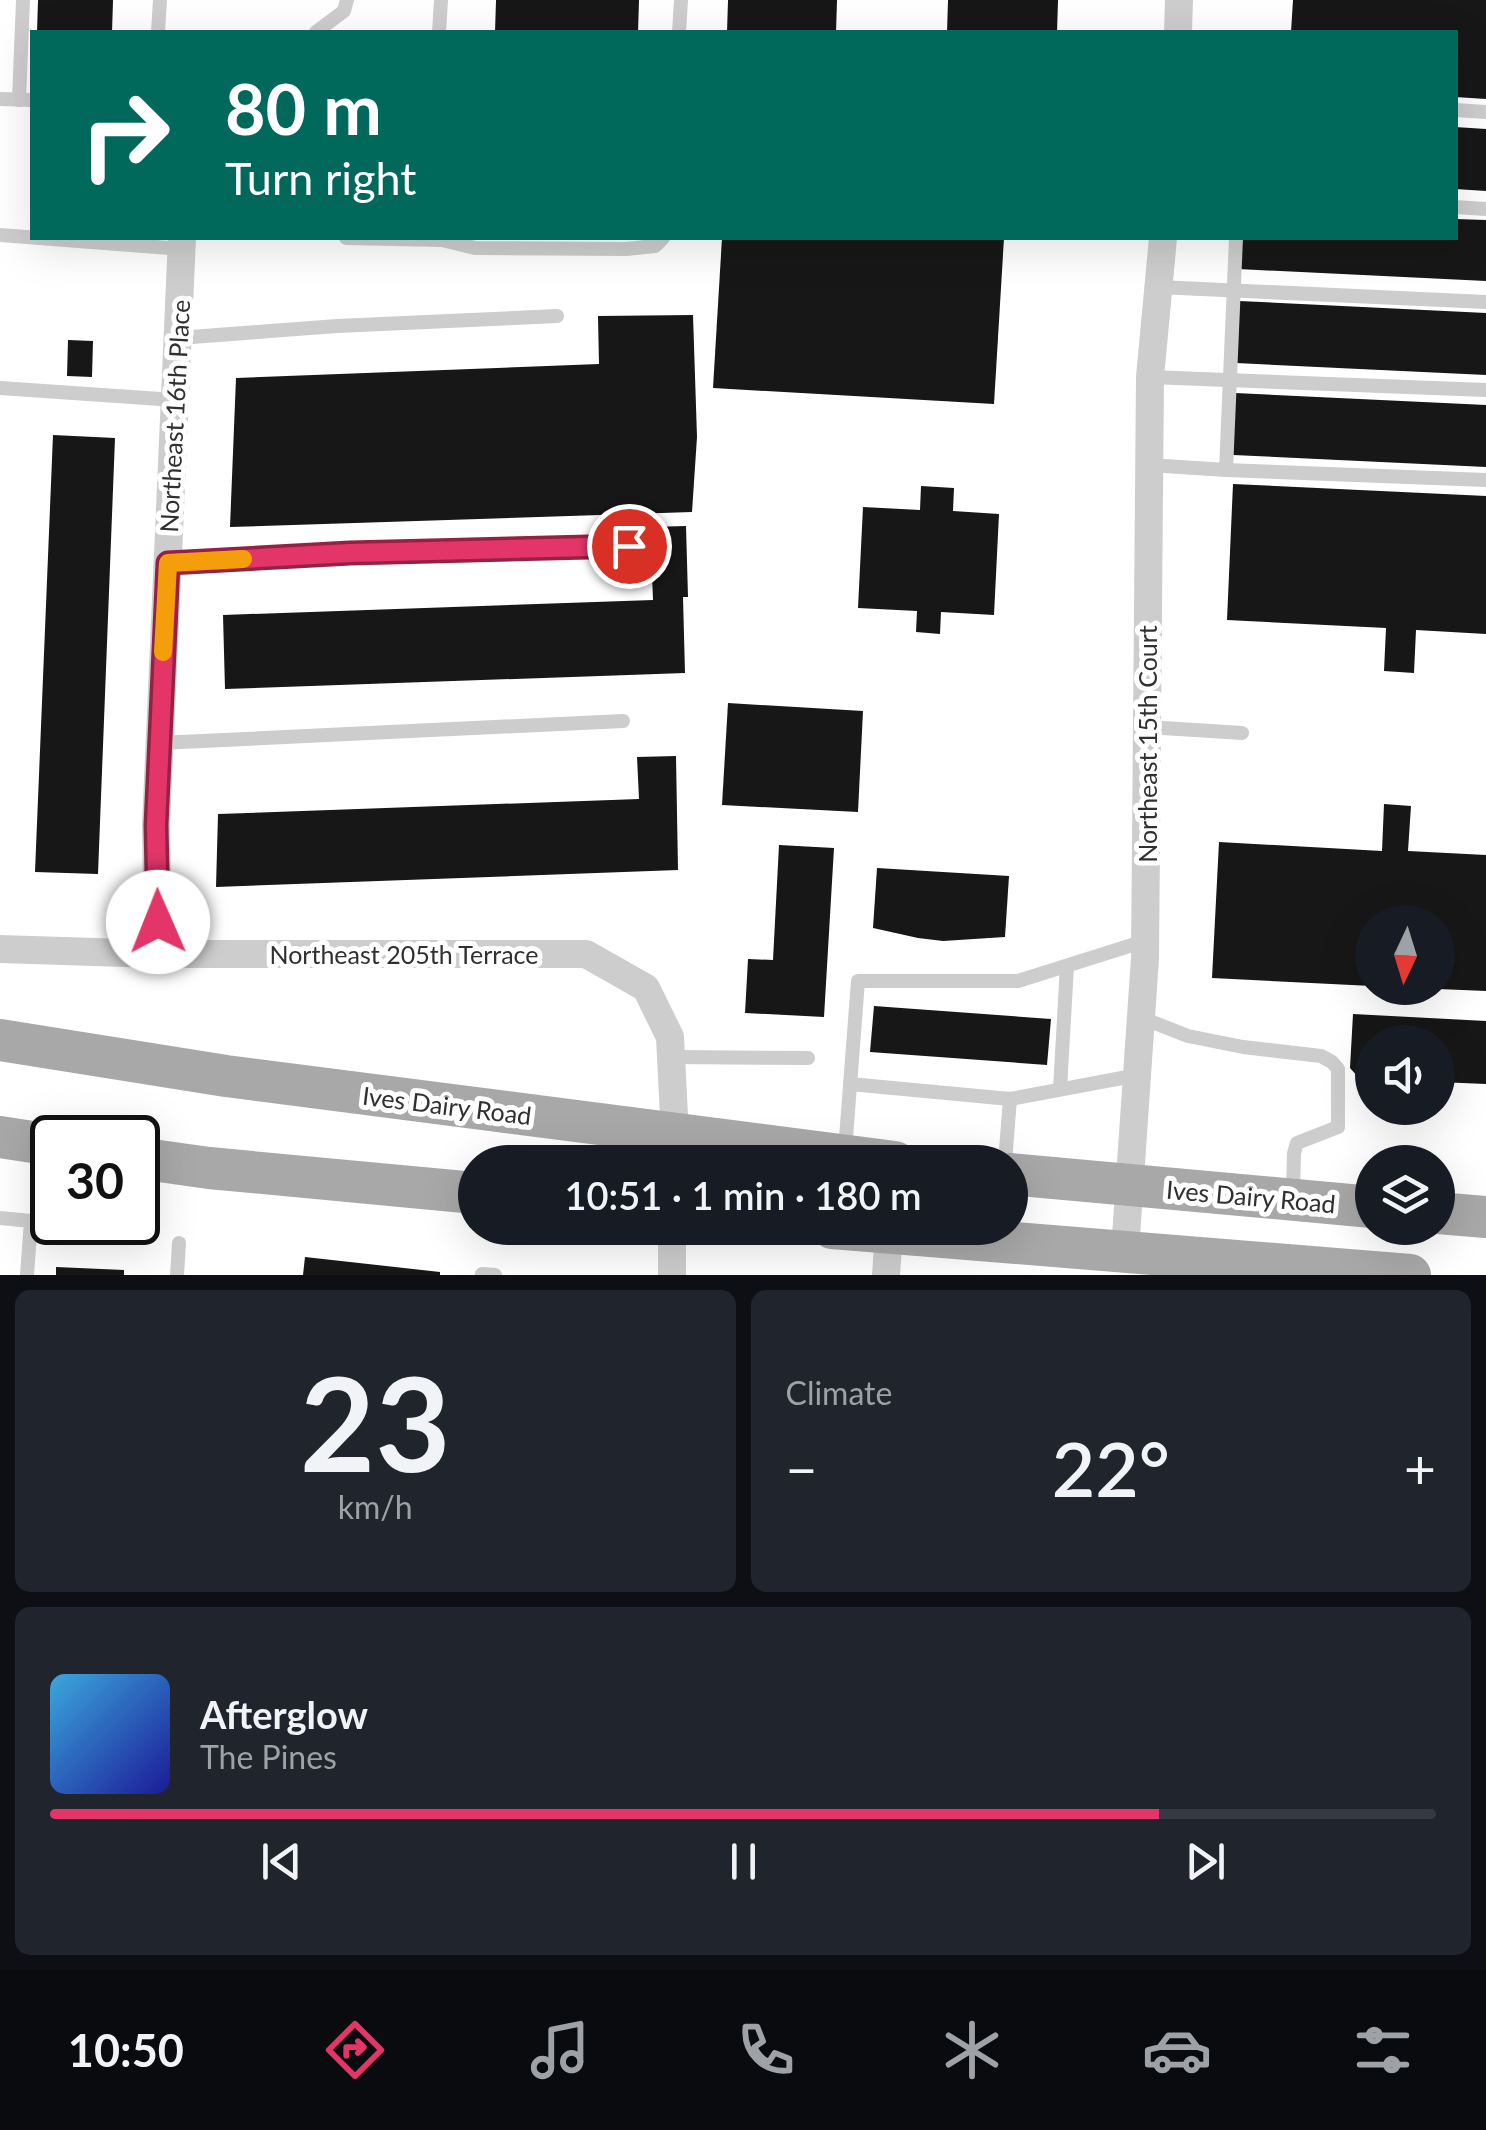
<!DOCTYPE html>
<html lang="en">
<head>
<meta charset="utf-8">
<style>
  body { margin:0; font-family:Lato,sans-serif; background:#20242c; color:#f1f3f6; height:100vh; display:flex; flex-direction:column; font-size:38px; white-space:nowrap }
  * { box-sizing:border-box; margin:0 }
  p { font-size:32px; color:#9ea1a6 }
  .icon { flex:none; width:55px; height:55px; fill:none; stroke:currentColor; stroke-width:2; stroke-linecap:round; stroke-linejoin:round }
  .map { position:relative; height:1275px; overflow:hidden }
  .side { display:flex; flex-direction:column; gap:15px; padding:15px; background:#0d0f14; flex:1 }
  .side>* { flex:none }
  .top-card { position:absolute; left:30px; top:30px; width:1428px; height:210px; border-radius:0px; box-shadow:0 10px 40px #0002; background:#00695c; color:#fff; overflow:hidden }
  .needle { width:65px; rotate:184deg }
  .buttons { position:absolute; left:1355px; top:905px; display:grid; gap:20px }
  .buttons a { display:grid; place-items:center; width:100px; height:100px; border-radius:50%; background:#171b24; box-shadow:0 10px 40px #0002; font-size:50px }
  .speed { position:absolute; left:30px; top:1115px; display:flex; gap:20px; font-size:50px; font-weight:700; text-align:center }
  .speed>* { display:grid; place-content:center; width:130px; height:130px; border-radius:50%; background:#171b24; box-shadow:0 10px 40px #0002; line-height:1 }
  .speed .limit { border:5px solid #111; border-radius:15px; background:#fff; color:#111 }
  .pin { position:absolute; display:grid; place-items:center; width:85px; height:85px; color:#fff; margin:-42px; border:5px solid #fff; border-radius:50%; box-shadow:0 2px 10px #0007 }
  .me { position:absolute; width:110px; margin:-55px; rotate:359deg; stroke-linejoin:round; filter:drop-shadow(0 0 8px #0008) }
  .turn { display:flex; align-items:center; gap:35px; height:210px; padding:0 30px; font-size:45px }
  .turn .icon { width:130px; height:130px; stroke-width:2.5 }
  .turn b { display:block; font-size:70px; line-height:85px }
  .big { font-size:75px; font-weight:600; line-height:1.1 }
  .side .card { flex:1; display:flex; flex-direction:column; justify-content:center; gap:15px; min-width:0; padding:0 35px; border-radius:15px; background:#20242c }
  .side .dial { align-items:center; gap:0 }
  .dial b { font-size:130px; line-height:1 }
  .song { display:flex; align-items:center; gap:30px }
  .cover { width:120px; height:120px; border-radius:15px; background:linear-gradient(135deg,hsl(200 70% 55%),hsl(240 70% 35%)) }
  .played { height:10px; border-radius:5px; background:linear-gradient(90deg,#e33568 80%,#363941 80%) }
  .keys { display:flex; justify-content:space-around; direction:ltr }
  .heat { display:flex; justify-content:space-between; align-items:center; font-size:55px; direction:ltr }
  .side .tiles { flex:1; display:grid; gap:15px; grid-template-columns:1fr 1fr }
  .card:last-child { grid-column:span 2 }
  .trip { position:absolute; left:458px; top:1145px; width:570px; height:100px; border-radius:50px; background:#171b24; box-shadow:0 10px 40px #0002; font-weight:600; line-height:100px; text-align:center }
  .menu { display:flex; height:160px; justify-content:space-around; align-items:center; background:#090b0e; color:#9ea1a6 }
  .menu .icon { width:70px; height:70px }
  .menu .on { color:#e33568 }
  .menu b { font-size:45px; color:#f1f3f6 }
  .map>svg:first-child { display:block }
  .building { fill:#171717 }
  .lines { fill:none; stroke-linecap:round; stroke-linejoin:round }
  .lane { stroke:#cdcdcd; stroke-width:14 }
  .street { stroke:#cdcdcd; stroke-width:28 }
  .primary { stroke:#a8a8a8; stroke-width:42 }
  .route-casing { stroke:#942244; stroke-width:25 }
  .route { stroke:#e33568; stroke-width:18 }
  .slow { stroke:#f59e0b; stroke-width:18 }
  .labels { text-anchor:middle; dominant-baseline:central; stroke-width:10; stroke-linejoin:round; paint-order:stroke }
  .street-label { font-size:25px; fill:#303030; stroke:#fff }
</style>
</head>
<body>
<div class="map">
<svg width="1486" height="1275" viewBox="0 0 1486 1275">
  <rect width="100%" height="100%" fill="#fff"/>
  <g class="building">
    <path d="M 38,0 L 113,0 L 112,32 L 37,32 Z"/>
    <path d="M 496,0 L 639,0 L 638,32 L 495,32 Z"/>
    <path d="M 728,0 L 837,0 L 836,32 L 727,32 Z"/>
    <path d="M 948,0 L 1058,0 L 1057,32 L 947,32 Z"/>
    <path d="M 1293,0 L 1486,0 L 1486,99 L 1455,97 L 1455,32 L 1291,32 Z"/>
    <path d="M 1455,127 L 1486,129 L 1486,191 L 1455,189 Z"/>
    <path d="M 1455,219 L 1486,220 L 1486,281 L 1238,269 L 1240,238 L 1455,238 Z"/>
    <path d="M 722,238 L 1004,238 L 994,404 L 713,388 Z"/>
    <path d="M 1239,301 L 1486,313 L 1486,375 L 1236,363 Z"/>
    <path d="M 693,315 L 697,437 L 692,512 L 230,527 L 236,378 L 599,364 L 598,316 Z"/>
    <path d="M 68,340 L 93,341 L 92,377 L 67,376 Z"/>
    <path d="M 1235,393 L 1486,405 L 1486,467 L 1233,455 Z"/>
    <path d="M 53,435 L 115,438 L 98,874 L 35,872 Z"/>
    <path d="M 1233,484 L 1486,496 L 1486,634 L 1416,630 L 1414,673 L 1384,671 L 1386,628 L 1227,620 Z"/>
    <path d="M 921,486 L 954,488 L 953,511 L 999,514 L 994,615 L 941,612 L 940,634 L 916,632 L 917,611 L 858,608 L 863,507 L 920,510 Z"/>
    <path d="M 686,526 L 688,597 L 683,597 L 685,673 L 225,689 L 223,615 L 653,600 L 650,527 Z"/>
    <path d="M 728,703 L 863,711 L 858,812 L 722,805 Z"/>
    <path d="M 676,756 L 678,870 L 216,887 L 218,814 L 639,799 L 637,757 Z"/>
    <path d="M 1384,804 L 1411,806 L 1408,851 L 1486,855 L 1486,991 L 1438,989 L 1438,922 L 1372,922 L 1372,986 L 1212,978 L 1219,842 L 1382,851 Z"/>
    <path d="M 779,845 L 834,848 L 824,1017 L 745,1013 L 748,959 L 773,960 Z"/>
    <path d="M 877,868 L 1009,876 L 1005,937 L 943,941 L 918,938 L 873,928 Z"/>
    <path d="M 874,1006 L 1051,1019 L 1047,1065 L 870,1052 Z"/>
    <path d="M 1353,1014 L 1486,1021 L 1486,1084 L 1438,1082 L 1438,1042 L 1372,1042 L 1372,1079 L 1359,1078 L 1350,1068 Z"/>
    <path d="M 305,1257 L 440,1272 L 440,1275 L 303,1275 Z"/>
    <path d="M 56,1267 L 124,1270 L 124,1275 L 56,1275 Z"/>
  </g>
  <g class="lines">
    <g class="lane">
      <path d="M 158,32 L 160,0"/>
      <path d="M 316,32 L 344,11 L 347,0"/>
      <path d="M 439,32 L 441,0"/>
      <path d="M 679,32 L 681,0"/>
      <path d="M 0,99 L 32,100"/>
      <path d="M 19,100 L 23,0"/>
      <path d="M 1455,110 L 1486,112"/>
      <path d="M 1455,207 L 1486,209"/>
      <path d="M 0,235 L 182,249"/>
      <path d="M 346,238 L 442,240"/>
      <path d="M 442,238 L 442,240 L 475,248 L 626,249 L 655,246 L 663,238"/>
      <path d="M 1158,287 L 1486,302"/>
      <path d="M 178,338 L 337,326 L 557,316"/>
      <path d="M 1150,377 L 1486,390"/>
      <path d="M 0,388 L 175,400"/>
      <path d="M 1149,465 L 1226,470 L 1236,238"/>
      <path d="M 1226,470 L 1486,480"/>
      <path d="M 168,563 L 349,553 L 629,546"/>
      <path d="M 1147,727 L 1242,733"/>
      <path d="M 159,743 L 623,721"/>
      <path d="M 1142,1018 L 1188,1036 L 1243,1047 L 1321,1056 L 1332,1062 L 1338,1069 L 1338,1127 L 1297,1143 L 1294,1153 L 1293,1194"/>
      <path d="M 671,1057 L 808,1058"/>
      <path d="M 850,1084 L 1010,1099 L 1138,1075"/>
      <path d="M 1060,1089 L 1067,966"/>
      <path d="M 845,1151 L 858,981 L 1018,981 L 1145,941"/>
      <path d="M 1005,1162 L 1010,1099"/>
      <path d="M 0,1218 L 31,1221 L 27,1275"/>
      <path d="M 482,1274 L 495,1275"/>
      <path d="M 177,1275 L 179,1243"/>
    </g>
    <g class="street">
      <path d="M 1178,32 L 1179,0"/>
      <path d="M 0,949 L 158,954 L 586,954 L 646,988 L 670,1037 L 675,1135 L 674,1162"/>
      <path d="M 158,954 L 156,825 L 182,238"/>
      <path d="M 1125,1251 L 1145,958 L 1150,377 L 1163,238"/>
      <path d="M 672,1275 L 672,1228"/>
      <path d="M 886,1275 L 889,1233"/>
    </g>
    <g class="primary">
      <path d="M 0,1040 L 226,1076 L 895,1162"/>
      <path d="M 0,1137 L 52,1145"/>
      <path d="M 138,1158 L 209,1168 L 475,1193"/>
      <path d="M 1010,1174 L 1372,1207"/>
      <path d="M 1438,1213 L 1486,1217"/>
      <path d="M 832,1228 L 1410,1275"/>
    </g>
  </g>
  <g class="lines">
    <g class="route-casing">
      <path id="route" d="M 158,922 L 156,825 L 168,563 L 350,553 L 629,546"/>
    </g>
    <use href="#route" class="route"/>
    <path class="slow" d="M 163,652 L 168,563 L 243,559"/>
  </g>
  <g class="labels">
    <g class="street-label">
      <text transform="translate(174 416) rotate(-87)">Northeast 16th Place</text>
      <text transform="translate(1147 744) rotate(-90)">Northeast 15th Court</text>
      <text x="404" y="954">Northeast 205th Terrace</text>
      <text transform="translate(447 1105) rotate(7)">Ives Dairy Road</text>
      <text transform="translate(1251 1196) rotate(5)">Ives Dairy Road</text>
    </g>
  </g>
</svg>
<div class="buttons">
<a><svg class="needle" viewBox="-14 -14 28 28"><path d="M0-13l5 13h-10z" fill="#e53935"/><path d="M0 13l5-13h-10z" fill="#9ea1a6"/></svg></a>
<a><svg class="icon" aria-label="sound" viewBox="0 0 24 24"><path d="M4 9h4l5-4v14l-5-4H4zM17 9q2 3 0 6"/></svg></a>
<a><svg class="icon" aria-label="layers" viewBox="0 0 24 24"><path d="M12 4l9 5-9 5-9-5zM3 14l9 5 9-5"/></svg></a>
</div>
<div class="speed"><div class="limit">30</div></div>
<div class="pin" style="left:629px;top:546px;background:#d93025"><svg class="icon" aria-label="arrive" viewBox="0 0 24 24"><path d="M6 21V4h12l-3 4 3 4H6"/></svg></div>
<svg class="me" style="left:158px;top:922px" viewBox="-20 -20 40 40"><circle r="19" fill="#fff"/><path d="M0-13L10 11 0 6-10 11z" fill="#e33568"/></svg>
<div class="trip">10:51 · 1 min · 180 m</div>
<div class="top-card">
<div class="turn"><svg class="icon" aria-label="right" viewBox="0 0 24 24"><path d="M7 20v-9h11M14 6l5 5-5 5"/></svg><div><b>80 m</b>Turn right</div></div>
</div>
</div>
<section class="side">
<div class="tiles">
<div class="card dial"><b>23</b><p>km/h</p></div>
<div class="card"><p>Climate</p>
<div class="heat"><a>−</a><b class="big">22°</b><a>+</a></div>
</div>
<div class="card">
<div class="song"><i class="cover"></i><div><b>Afterglow</b><p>The Pines</p></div></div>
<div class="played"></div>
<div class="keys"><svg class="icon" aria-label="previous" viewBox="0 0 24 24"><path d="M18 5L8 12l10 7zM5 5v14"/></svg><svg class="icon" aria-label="pause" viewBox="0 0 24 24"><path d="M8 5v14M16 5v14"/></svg><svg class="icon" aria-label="next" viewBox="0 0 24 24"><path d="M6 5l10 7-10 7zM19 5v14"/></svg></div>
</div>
</div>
</section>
<nav class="menu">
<b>10:50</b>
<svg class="icon on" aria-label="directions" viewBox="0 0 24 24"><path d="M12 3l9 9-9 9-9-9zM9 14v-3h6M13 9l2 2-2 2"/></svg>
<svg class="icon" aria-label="music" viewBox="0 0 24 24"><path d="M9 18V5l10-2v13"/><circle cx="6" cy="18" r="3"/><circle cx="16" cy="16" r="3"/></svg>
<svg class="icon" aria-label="phone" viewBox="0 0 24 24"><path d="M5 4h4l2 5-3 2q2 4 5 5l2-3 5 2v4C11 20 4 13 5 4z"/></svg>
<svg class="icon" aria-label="climate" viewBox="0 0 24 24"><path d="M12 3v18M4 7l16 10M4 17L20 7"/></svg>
<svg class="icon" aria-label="car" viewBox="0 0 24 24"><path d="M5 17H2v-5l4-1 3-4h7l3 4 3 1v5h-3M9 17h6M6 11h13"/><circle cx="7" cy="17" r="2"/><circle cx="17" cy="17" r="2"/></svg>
<svg class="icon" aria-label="filters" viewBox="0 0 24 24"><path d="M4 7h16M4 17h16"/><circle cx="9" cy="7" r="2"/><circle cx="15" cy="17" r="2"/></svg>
</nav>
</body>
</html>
